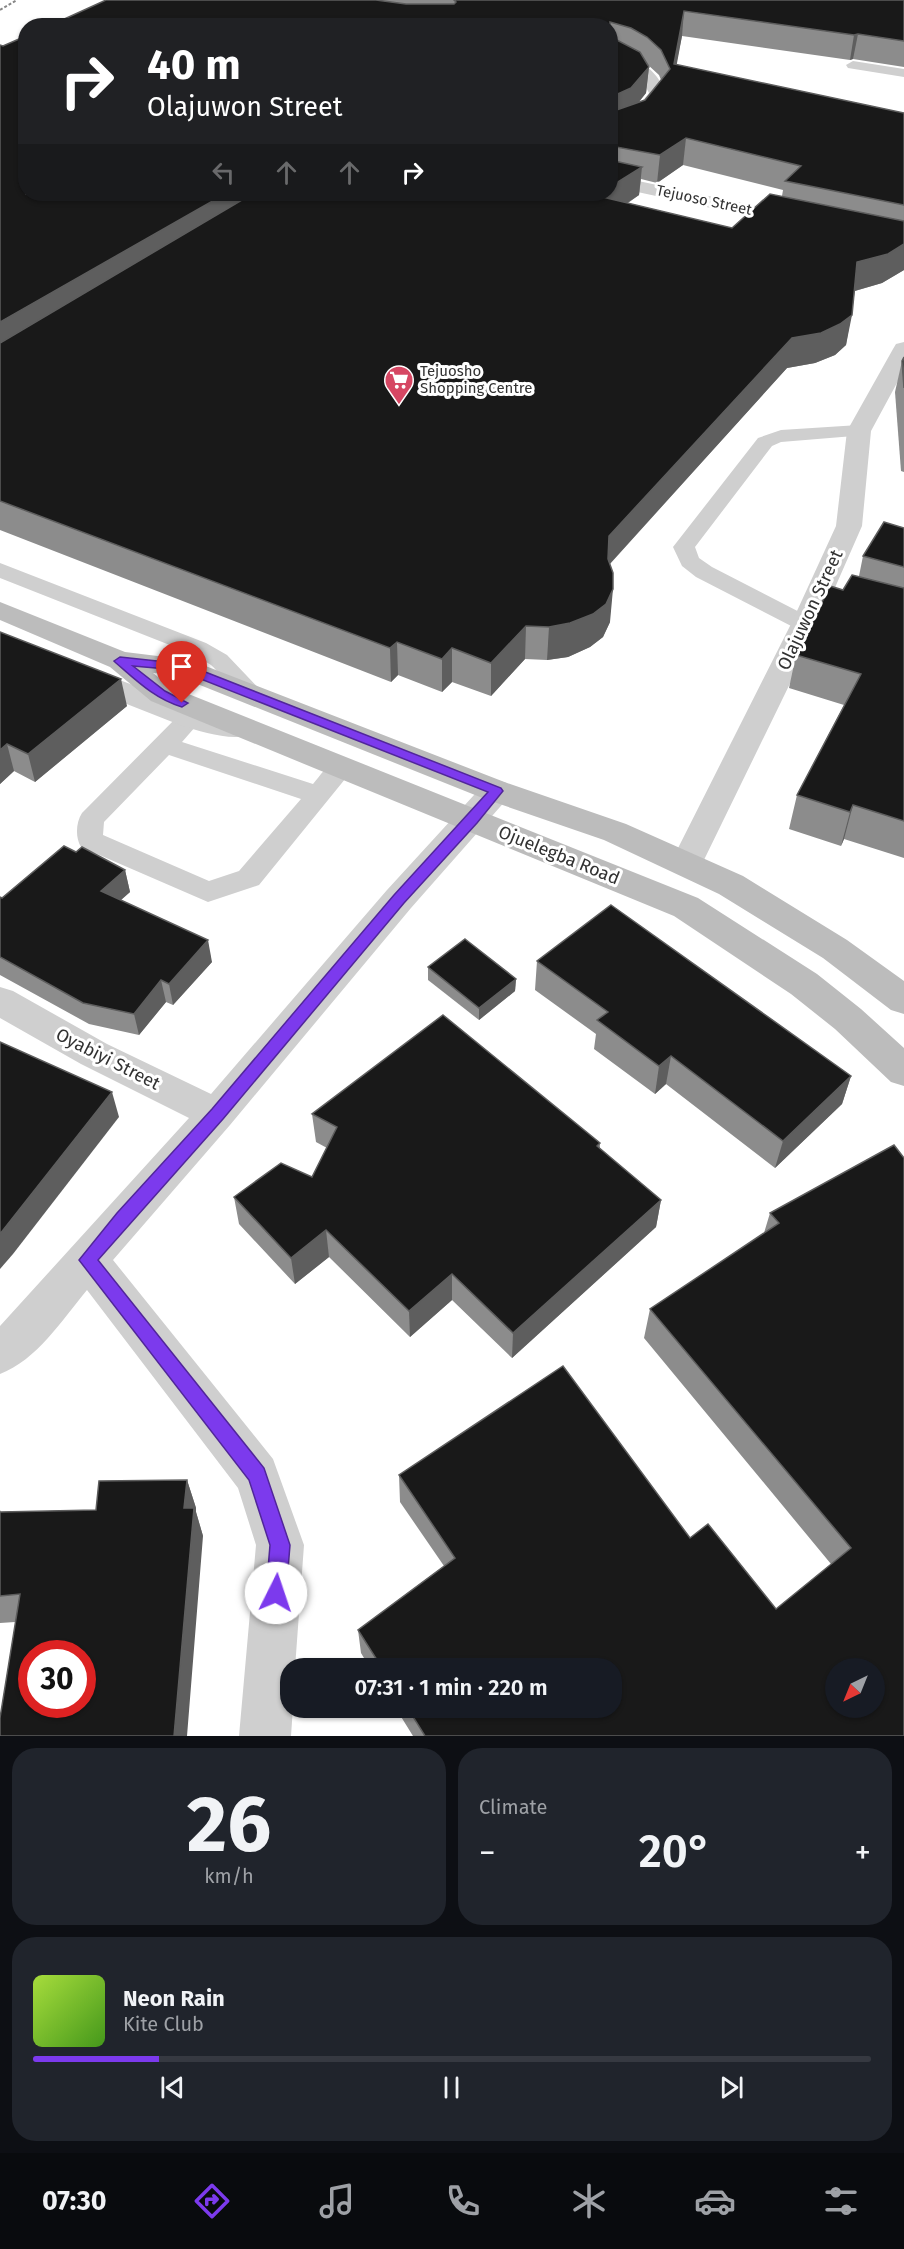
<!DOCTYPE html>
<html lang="en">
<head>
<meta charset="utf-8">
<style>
  body { margin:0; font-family:"Fira Sans",sans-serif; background:#20242c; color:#f1f3f6; height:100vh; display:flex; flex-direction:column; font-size:22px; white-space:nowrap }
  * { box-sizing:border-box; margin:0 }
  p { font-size:20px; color:#9ea1a6 }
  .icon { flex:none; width:33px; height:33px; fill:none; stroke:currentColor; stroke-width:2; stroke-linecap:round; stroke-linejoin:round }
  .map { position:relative; height:1736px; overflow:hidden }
  .side { display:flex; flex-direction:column; gap:12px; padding:12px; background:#0d0f14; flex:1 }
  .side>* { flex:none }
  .guide { position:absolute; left:18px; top:18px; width:600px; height:183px; border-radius:24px; box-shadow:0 2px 4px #0004; background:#202124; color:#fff; overflow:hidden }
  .needle { width:39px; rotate:223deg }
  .tools { position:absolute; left:825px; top:1658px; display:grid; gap:12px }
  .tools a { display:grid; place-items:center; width:60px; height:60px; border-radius:50%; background:#171b24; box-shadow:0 2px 4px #0004; font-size:30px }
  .speed { position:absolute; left:18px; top:1640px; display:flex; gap:12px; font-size:30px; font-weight:700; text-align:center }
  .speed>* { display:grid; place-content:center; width:78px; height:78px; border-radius:50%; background:#171b24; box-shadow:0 2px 4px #0004; line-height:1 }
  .speed .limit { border:9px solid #d22; background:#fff; color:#111 }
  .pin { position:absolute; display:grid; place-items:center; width:51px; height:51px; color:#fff; margin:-62px -26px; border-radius:50% 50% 50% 0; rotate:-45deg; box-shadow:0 0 6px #0007 }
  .pin .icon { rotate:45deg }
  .me { position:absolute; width:66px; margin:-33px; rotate:4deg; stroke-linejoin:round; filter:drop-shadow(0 0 4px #0008) }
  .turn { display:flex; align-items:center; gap:21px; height:126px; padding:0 30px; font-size:27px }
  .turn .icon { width:78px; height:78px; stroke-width:2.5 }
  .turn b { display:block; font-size:42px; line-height:51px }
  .lanes { display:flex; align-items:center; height:57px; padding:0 30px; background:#0003; justify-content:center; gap:30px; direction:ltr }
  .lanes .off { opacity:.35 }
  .big { font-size:45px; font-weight:600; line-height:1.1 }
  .side .tile { flex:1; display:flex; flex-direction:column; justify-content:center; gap:9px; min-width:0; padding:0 21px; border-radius:24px; background:#20242c }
  .side .dial { align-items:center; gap:0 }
  .dial b { font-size:78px; line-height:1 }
  .song { display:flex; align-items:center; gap:18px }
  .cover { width:72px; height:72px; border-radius:9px; background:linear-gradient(135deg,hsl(80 70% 55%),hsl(100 70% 35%)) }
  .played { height:6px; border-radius:3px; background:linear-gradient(90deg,#7c3aed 15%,#363941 15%) }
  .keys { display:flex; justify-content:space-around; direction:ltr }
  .heat { display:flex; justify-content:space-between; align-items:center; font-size:33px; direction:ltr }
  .side .tiles { flex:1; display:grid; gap:12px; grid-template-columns:1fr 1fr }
  .tile:last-child { grid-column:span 2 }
  .trip { position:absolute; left:280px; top:1658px; width:342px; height:60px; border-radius:24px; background:#171b24; box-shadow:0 2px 4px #0004; font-weight:600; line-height:60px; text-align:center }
  .tabs { display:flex; height:96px; justify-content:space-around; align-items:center; background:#090b0e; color:#9ea1a6 }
  .tabs .icon { width:42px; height:42px }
  .tabs .selected { color:#7c3aed }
  .tabs b { font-size:27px; color:#f1f3f6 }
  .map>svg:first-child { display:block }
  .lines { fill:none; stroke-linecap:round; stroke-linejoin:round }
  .lane { fill:#cfcfcf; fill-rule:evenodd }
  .street { fill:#cfcfcf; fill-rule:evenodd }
  .secondary { fill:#bcbcbc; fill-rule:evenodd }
  .rail { stroke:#878787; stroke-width:2; stroke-dasharray:3 2; stroke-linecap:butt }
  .wall { fill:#8c8c8c; fill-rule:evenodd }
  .shaded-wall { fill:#5e5e5e }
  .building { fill:#191919; stroke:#5e5e5e; stroke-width:1.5; fill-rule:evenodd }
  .route { fill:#7c3aed; stroke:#51269a; stroke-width:1.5 }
  .labels { text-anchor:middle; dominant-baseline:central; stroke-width:6; stroke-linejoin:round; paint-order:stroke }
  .far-street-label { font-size:15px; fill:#323232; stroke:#fff }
  .far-poi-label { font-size:15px; fill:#323232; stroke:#fff; text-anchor:start }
  .street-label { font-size:18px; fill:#323232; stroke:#fff }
</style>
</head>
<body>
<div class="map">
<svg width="904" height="1736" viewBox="0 0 904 1736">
  <rect width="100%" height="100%" fill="#fff"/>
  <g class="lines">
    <g class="lane">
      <path d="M 853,61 L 904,69 L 904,77 L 848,68 L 846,65 Z"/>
      <path d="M 859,425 L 866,427 L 869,431 L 866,435 L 781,442 L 772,446 L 695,547 L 699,558 L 712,567 L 813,619 L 816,624 L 813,629 L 805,631 L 797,629 L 696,577 L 682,566 L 673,547 L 758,438 L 781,430 Z"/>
      <path d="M 0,563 L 206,643 L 227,655 L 267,697 L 264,702 C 240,709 227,679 211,665 C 205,661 197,657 190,653 L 0,578 Z"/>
      <path d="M 191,710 L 200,712 L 203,718 L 182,742 L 313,784 C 324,771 331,757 350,762 L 354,768 L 259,885 L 208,902 L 81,847 C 75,837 76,822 82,813 L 182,712 ZM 169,755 L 301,799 L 239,871 L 209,881 L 103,835 L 104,822 Z"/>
    </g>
    <g class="street">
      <path d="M 610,49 C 636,56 656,68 666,93 L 642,124 L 610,137 L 610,125 L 630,116 L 649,93 L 640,76 L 610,60 Z"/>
      <path d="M 610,175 L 794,214 L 801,216 L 804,220 L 801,224 L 794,226 L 610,186 Z"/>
      <path d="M 904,342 L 904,370 L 871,431 L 862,526 L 819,624 L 702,864 L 698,872 L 686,876 L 674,872 L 670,864 L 791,624 L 836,526 L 847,431 L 893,349 L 896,344 Z"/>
      <path d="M 0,635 L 202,711 L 252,721 L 256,728 L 252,735 C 228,741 203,732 180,725 L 0,654 Z"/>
      <path d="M 496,780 L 507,783 L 512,791 L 507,799 L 411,908 L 230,1125 L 113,1260 L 273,1459 L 304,1545 L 295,1668 L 291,1668 L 293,1707 L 291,1736 L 239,1736 L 256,1545 L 238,1488 L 87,1290 C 62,1320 37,1360 0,1374 L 0,1326 L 189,1118 L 81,1064 L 0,1018 L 0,987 L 13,991 L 107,1044 L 211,1094 L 387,890 L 485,783 Z"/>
    </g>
    <path class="secondary" d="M 0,602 L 125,652 L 190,660 L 507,783 L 626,824 L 743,876 L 847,940 L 904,981 L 904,1014 L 891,1010 L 823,958 L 719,894 L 604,840 L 485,799 L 175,675 L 153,673 L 171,687 L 698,898 L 817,974 L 861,1009 L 904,1048 L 904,1086 L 891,1082 L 835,1029 L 791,994 L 674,916 L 151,701 L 110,667 L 0,620 Z"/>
    <path class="rail" d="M 0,10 L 17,0"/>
  </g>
  <g class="wall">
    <path d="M 106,0 L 904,0 L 904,67 L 853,59 L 850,60 L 682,36 L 676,65 L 904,113 L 904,270 L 882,283 L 855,291 L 846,345 L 835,355 L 815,363 L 787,368 L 610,564 L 610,622 L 603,637 L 590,647 L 568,657 L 547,660 L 525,659 L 491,696 L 452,682 L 442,692 L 398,675 L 391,682 L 0,530 L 0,45 L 26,194 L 610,194 ZM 647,64 L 659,75 L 661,80 L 645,100 L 639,102 L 646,93 L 649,67 ZM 683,165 L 783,190 L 782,196 L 732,228 L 628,203 L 639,195 L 641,179 L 657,183 Z"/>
    <path d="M 904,357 L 904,472 L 901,471 L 895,392 L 902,361 Z"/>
    <path d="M 904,528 L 904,858 L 844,839 L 841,846 L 789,829 L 797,795 L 844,705 L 789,688 L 796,655 L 843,590 L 859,576 L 863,556 Z"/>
    <path d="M 0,632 L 127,706 L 35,782 L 14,771 L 0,784 Z"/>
    <path d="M 76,852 L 125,870 L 130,892 L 121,900 L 212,962 L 173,1005 L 166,1002 L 139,1035 L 89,1024 L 0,975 L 0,897 L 2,898 Z"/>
    <path d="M 537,961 L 851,1076 L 842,1104 L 775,1168 L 666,1084 L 655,1094 L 594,1049 L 596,1034 L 535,990 Z"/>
    <path d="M 428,967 L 516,979 L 515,991 L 479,1020 L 428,980 Z"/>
    <path d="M 312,1114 L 600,1143 L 600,1149 L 661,1200 L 656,1227 L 512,1358 L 452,1300 L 410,1337 L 329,1257 L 295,1284 L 239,1224 L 234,1197 L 312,1177 L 327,1148 L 316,1142 Z"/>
    <path d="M 894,1145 L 904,1736 L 413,1736 L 395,1707 L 612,1707 L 612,1668 L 370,1668 L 361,1653 L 358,1630 L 444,1566 L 400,1502 L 399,1475 L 690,1538 L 776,1609 L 831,1564 L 644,1338 L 650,1309 L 764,1233 L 770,1213 Z"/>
    <path d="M 187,1480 L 196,1508 L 196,1512 L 203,1536 L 15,1622 L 0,1623 L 0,1510 L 1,1512 L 96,1510 Z"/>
  </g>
  <g class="shaded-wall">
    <path d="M 684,11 L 682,36 L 672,90 L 674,64 Z"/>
    <path d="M 858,34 L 853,59 L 850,60 L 854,35 Z"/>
    <path d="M 649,67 L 646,93 L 629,114 L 610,122 L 611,97 Z"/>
    <path d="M 686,138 L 683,165 L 657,183 L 660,155 Z"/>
    <path d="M 642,167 L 639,195 L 596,224 L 598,196 L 601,194 L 610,194 L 610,187 Z"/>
    <path d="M 225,194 L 276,194 L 0,356 L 0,322 Z"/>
    <path d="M 904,244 L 904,270 L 882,283 L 851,292 L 857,262 Z"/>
    <path d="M 852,315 L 846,345 L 835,355 L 815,363 L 787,368 L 606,568 L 609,536 L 792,338 Z"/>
    <path d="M 613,589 L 610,622 L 603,637 L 590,647 L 568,657 L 547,660 L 549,627 Z"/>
    <path d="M 526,626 L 525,659 L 491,696 L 491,663 Z"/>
    <path d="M 397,642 L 398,675 L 391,682 L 390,648 Z"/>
    <path d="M 452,648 L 452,682 L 442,692 L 442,659 Z"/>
    <path d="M 121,679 L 127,706 L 35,782 L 28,754 Z"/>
    <path d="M 7,744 L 14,771 L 0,784 L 0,750 Z"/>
    <path d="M 853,805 L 844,839 L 841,846 L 850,812 Z"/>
    <path d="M 125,870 L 130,892 L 106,913 L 101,891 Z"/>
    <path d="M 208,940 L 212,962 L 173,1005 L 169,984 Z"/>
    <path d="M 516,979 L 515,991 L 479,1020 L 479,1008 Z"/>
    <path d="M 161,980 L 166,1002 L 139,1035 L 134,1014 Z"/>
    <path d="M 671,1056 L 666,1084 L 655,1094 L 659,1066 Z"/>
    <path d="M 851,1076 L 842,1104 L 775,1168 L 783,1141 Z"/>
    <path d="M 112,1092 L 119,1117 L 13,1254 L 0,1269 L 0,1234 Z"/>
    <path d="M 661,1200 L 656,1227 L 512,1358 L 513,1333 Z"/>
    <path d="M 326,1230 L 329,1257 L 295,1284 L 291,1258 Z"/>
    <path d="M 452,1274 L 452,1300 L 410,1337 L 409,1311 Z"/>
    <path d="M 187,1480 L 196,1508 L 196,1512 L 203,1536 L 187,1736 L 174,1736 L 184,1508 Z"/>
  </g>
  <g class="building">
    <path d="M 106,0 L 376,0 L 406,4 L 454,4 L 456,2 L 454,0 L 904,0 L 904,41 L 858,34 L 854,35 L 684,11 L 674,64 L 904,113 L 904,205 L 785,181 L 801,166 L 686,138 L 660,155 L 611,146 L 610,149 L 610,29 L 611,37 L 640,52 L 649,67 L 631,88 L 611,97 L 611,112 L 645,100 L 670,69 L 661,50 L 647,37 L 631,28 L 610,22 L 610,26 L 49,26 Z"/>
    <path d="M 26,36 L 26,194 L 225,194 L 0,322 L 0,45 L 3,46 Z"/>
    <path d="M 610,160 L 642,167 L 610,187 Z"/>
    <path d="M 252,194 L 601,194 L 598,196 L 732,228 L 770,194 L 904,221 L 904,244 L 888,254 L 857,262 L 852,315 L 840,324 L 821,333 L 792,338 L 609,536 L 608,559 L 613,573 L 613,589 L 606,604 L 593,614 L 570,623 L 549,627 L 526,626 L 491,663 L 452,648 L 442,659 L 397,642 L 390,648 L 0,501 L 0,343 Z"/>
    <path d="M 904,357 L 904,388 L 902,361 Z"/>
    <path d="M 884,522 L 904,528 L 904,567 L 863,556 Z"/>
    <path d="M 852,575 L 904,588 L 904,821 L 853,805 L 850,812 L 797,795 L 861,674 L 796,655 L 830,586 L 843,590 Z"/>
    <path d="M 0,632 L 121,679 L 28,754 L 7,744 L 0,750 Z"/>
    <path d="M 64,846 L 76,852 L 82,847 L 125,870 L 101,891 L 208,940 L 169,984 L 161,980 L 134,1014 L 83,1003 L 0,957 L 0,897 L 2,898 Z"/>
    <path d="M 611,905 L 851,1076 L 783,1141 L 671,1056 L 659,1066 L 597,1020 L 608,1012 L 537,961 Z"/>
    <path d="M 465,939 L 516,979 L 479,1008 L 428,967 Z"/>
    <path d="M 443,1015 L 600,1143 L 597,1146 L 661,1200 L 513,1333 L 452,1274 L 409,1311 L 326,1230 L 291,1258 L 234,1197 L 281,1163 L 312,1177 L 337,1127 L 312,1114 Z"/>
    <path d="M 0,1042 L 112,1092 L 0,1234 Z"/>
    <path d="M 894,1145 L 904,1158 L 904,1736 L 425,1736 L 407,1707 L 612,1707 L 612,1668 L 382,1668 L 358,1630 L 455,1558 L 399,1475 L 563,1366 L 690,1538 L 708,1524 L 776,1609 L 851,1548 L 650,1309 L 779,1223 L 770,1213 ZM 836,1668 L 874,1668 L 874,1707 L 836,1707 Z"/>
    <path d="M 187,1480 L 184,1508 L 194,1508 L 174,1736 L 0,1736 L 0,1718 L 20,1594 L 0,1596 L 0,1512 L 96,1510 L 99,1481 ZM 32,1653 L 82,1653 L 82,1704 L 32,1704 Z"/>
  </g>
  <path class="route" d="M 120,657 L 185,664 L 501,788 L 503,791 L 477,823 L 404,903 L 223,1119 L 98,1260 L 264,1468 L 290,1545 L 286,1593 L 283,1600 L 276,1603 L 269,1600 L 266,1593 L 270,1545 L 249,1480 L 79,1260 L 117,1213 L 212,1109 L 394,895 L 488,792 L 178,670 L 133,666 L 165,691 L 188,703 L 182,707 C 155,699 137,681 116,663 L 114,661 Z"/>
  <defs>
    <g id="supermarket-pin" transform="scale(1.5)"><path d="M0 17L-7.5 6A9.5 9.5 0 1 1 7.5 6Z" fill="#d64763" stroke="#fff"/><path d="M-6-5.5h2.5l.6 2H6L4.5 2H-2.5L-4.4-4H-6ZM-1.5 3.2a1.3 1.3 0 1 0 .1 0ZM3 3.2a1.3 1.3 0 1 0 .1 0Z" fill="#fff"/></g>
  </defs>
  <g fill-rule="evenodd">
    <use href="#supermarket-pin" x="399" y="380"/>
  </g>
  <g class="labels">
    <g class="far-street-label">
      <text transform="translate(704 200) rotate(12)">Tejuoso Street</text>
    </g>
    <g class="far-poi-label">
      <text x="420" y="371">Tejuosho<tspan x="420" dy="17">Shopping Centre</tspan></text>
    </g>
    <g class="street-label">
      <text transform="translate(810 610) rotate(-65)">Olajuwon Street</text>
      <text transform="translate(559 855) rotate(22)">Ojuelegba Road</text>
      <text transform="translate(108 1059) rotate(27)">Oyabiyi Street</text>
    </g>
  </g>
</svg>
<div class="tools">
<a><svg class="needle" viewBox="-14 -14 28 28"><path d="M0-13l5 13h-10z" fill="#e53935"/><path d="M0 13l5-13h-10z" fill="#9ea1a6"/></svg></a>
</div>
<div class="speed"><div class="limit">30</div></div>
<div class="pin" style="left:182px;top:703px;background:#d93025"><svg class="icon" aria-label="arrive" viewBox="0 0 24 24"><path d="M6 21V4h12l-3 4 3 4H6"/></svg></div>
<svg class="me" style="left:276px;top:1593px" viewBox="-20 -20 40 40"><circle r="19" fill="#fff"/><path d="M0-13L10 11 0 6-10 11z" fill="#7c3aed"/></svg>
<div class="trip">07:31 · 1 min · 220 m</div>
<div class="guide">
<div class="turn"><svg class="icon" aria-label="right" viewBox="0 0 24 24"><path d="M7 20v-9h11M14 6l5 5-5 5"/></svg><div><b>40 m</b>Olajuwon Street</div></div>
<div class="lanes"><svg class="icon off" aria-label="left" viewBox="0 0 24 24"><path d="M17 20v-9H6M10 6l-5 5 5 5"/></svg><svg class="icon off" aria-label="ahead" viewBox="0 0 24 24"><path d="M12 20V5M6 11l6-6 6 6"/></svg><svg class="icon off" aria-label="ahead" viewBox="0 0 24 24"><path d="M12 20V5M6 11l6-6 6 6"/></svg><svg class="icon" aria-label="right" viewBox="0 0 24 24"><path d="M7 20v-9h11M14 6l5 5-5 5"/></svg></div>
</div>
</div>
<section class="side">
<div class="tiles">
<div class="tile dial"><b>26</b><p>km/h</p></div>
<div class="tile"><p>Climate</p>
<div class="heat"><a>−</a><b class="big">20°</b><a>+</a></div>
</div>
<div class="tile">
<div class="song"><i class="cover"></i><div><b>Neon Rain</b><p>Kite Club</p></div></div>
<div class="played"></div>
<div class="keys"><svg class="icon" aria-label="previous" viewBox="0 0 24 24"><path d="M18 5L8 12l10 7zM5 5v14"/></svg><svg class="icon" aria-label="pause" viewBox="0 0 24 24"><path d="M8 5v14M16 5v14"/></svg><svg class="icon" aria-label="next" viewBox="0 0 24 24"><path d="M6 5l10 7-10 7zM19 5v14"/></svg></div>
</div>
</div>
</section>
<nav class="tabs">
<b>07:30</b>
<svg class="icon selected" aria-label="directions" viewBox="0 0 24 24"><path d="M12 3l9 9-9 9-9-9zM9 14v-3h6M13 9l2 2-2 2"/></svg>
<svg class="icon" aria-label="music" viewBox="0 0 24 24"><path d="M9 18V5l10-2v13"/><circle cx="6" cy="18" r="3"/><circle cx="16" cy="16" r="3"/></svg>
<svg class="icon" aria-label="phone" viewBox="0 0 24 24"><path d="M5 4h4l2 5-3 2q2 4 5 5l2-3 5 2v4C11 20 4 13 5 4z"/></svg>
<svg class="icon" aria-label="climate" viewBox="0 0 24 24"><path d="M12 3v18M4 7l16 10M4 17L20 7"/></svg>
<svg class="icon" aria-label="car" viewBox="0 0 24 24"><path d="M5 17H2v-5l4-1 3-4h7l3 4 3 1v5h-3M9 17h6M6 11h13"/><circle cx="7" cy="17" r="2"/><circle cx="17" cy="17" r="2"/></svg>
<svg class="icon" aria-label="filters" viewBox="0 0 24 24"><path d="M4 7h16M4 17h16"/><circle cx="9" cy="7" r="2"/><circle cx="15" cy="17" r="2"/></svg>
</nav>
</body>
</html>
